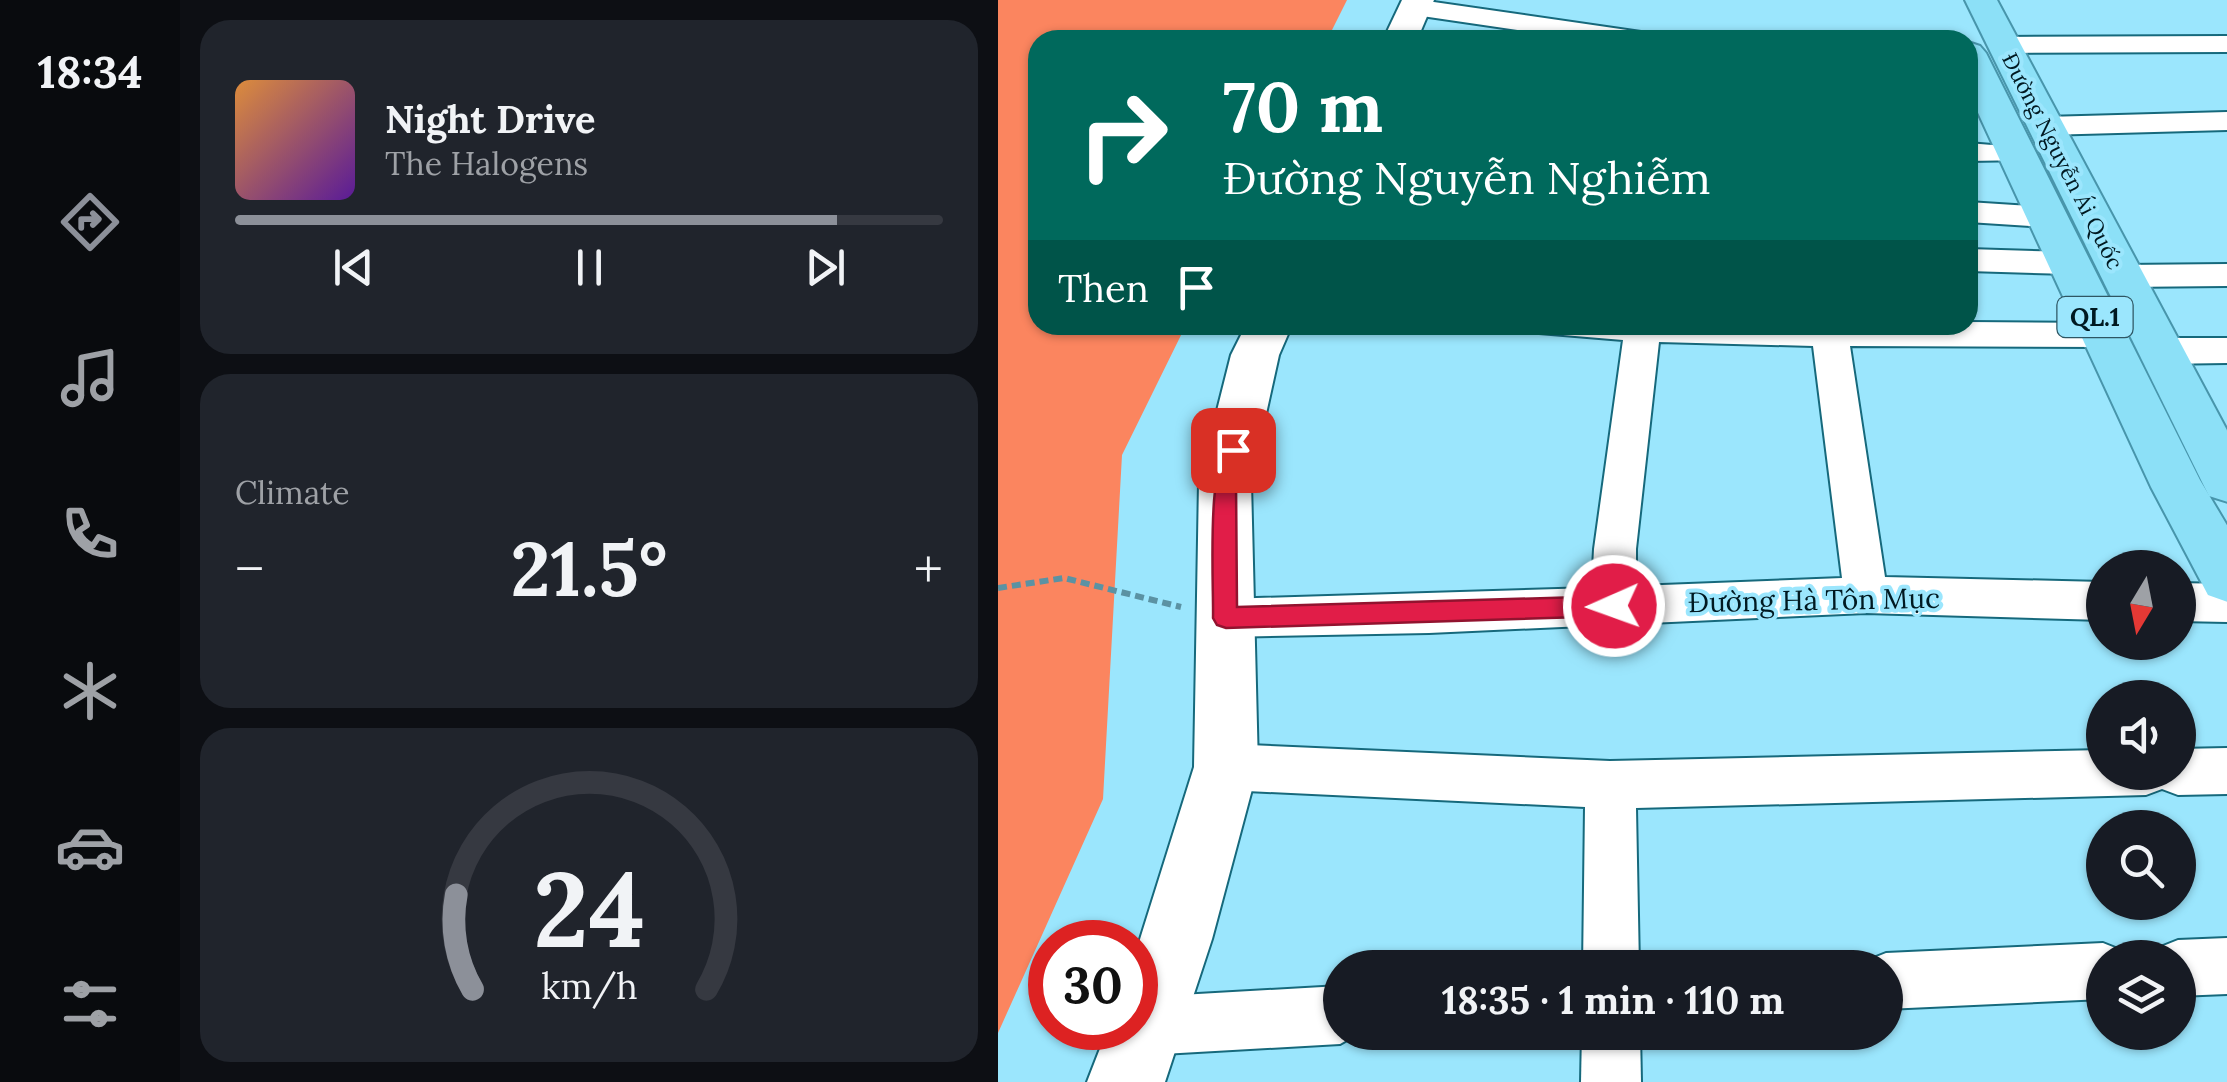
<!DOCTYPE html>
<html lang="en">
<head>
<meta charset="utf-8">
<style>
  body { margin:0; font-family:Lora,serif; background:#20242c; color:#f1f3f6; height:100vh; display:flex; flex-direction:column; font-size:38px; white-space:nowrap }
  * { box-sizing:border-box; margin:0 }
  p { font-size:32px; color:#9ea1a6 }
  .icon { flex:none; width:55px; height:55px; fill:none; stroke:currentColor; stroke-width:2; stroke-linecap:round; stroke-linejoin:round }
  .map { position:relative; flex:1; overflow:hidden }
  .drawer { display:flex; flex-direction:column; gap:20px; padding:20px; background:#0d0f14; width:818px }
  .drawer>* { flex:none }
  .banner { position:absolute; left:30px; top:30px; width:950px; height:305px; border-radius:30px; box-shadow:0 2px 8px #0004; background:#00695c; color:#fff; overflow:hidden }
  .needle { width:65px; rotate:190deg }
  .controls { position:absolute; left:1088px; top:550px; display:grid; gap:20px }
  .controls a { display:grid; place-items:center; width:110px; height:110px; border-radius:50%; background:#171b24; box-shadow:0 2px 8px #0004; font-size:50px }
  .speed { position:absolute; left:30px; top:920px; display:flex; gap:20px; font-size:50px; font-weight:700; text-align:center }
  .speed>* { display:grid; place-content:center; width:130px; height:130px; border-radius:50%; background:#171b24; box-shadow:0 2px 8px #0004; line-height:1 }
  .speed .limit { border:15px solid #d22; background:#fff; color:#111 }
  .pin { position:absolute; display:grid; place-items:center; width:85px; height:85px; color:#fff; margin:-42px; border-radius:20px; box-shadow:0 5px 15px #0006 }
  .me { position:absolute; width:110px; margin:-55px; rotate:268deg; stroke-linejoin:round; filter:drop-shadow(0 0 8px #0008) }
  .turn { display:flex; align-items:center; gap:35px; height:210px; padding:0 30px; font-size:45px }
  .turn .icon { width:130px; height:130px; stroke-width:2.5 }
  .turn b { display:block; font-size:70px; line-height:85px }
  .then { display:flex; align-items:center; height:95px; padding:0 30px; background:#0003; gap:20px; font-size:38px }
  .big { font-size:75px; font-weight:700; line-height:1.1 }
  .drawer .tile { flex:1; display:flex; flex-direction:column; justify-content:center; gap:15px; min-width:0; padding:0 35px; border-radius:30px; background:#20242c }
  .drawer .dial { align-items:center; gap:0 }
  .dial svg { height:260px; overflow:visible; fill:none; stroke:#363941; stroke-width:7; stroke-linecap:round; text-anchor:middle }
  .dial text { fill:#f1f3f6; stroke:none }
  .song { display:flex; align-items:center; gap:30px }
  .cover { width:120px; height:120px; border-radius:15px; background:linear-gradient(135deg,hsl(30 70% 55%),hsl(270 70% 35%)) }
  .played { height:10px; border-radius:5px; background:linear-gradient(90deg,#8c9099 85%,#363941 85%) }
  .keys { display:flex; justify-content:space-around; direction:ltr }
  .heat { display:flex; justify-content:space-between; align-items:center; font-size:55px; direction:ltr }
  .trip { position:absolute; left:325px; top:950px; width:580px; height:100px; border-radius:50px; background:#171b24; box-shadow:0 2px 8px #0004; font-weight:700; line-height:100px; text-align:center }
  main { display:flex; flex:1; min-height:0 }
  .menu { display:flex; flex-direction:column; width:180px; justify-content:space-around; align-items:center; background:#090b0e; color:#9ea1a6 }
  .menu .icon { width:70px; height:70px }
  .menu .active { color:#8c9099 }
  .menu b { font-size:45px; color:#f1f3f6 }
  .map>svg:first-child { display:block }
  .forest { fill:#fb855f }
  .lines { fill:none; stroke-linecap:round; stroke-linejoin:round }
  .minor-casing { stroke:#16697c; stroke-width:4 }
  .tertiary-casing { stroke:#16697c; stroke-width:4 }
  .trunk-casing { stroke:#4895ab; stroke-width:4 }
  .path { stroke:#5b92a3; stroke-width:6; stroke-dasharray:9 5; stroke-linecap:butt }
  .minor { fill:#fff; fill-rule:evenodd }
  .tertiary { fill:#fff; fill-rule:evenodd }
  .trunk { fill:#8ce0f7; fill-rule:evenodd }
  .route { fill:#e11d48; stroke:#92132f; stroke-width:2.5 }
  .labels { text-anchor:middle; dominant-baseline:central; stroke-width:8; stroke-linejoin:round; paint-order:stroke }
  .far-street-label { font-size:22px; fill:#001921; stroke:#9be6fd }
  .shield { fill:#9be6fd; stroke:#2e5663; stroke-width:2.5 }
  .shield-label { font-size:25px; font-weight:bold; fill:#001921 }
  .street-label { font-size:28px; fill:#001921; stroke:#9be6fd }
</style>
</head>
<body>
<main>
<nav class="menu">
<b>18:34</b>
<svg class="icon active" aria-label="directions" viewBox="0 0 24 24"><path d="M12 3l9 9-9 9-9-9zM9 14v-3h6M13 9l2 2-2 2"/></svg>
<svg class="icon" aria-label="music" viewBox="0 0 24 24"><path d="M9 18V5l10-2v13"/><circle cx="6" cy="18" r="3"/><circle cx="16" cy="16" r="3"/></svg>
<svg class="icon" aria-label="phone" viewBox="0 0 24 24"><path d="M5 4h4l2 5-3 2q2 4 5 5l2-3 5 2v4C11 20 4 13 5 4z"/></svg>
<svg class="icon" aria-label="climate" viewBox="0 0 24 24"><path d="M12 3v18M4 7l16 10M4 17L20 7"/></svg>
<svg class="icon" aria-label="car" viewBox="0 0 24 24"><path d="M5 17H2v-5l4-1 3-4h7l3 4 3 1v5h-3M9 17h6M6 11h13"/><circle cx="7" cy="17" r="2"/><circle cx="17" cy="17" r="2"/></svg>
<svg class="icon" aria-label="filters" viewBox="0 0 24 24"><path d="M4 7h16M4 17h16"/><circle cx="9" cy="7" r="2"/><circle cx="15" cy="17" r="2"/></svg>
</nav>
<section class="drawer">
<div class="tile">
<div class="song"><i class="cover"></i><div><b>Night Drive</b><p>The Halogens</p></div></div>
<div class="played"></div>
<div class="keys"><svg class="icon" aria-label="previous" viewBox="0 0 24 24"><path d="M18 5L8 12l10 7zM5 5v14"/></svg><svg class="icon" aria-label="pause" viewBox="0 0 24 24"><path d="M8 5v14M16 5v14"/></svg><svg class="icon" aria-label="next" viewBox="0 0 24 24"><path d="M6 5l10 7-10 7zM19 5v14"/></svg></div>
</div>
<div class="tile"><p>Climate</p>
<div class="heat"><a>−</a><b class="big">21.5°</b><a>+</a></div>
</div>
<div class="tile dial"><svg viewBox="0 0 100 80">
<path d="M14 69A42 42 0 1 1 86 69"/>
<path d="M14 69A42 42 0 0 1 9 40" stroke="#8c9099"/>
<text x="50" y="56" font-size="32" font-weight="700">24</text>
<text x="50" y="72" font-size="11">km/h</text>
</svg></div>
</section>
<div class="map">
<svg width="1230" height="1082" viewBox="0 0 1230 1082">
  <rect width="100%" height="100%" fill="#9be6fd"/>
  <path class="forest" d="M 0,0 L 349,0 L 329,40 L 40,40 L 40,325 L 188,325 L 124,455 L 105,799 L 0,1033 Z"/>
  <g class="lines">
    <g class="minor-casing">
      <g id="minor">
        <path d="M 422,0 L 643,32 L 656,40 L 589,40 L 417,15 L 404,7 L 408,2 Z"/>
        <path d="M 1230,36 L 1230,52 L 1005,53 L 992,45 L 1005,37 Z"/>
        <path d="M 1230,112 L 1230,130 L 1047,135 L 1037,132 L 1032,126 L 1037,120 L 1047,117 Z"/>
        <path d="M 970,143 L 1030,148 L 1034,154 L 1030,160 L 970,161 Z"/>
        <path d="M 970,202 L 1049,207 L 1060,210 L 1065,217 L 1060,224 L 1049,227 L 970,222 Z"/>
        <path d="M 970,249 L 1071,252 L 1083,255 L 1088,263 L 1083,271 L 1071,274 L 970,271 Z"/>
        <path d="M 1230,264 L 1230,286 L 1124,287 L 1112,284 L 1107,276 L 1112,268 L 1124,265 Z"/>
        <path d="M 970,322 L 1106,323 L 1119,326 L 1124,335 L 1119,344 L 1106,347 L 852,346 L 887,577 L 1105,582 L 1105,620 L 868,613 L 431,633 L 227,637 L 211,631 L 205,618 L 211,605 L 227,599 L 594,588 L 596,549 L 625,340 L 541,333 L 536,325 ZM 661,342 L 815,346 L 844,578 L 638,586 L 638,549 Z"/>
        <path d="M 1162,338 L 1230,338 L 1230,363 L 1162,364 L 1149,360 L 1144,351 L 1149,342 Z"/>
        <path d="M 1180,583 L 1230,584 L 1230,622 L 1180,621 Z"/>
        <path d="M 228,744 L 612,761 L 1105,750 L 1105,772 L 1180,772 L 1180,749 L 1230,748 L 1230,794 L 1180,795 L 1164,789 L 1148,795 L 638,808 L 641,968 L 585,968 L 587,807 L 228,790 L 210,783 L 203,767 L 210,751 Z"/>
        <path d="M 1230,938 L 1230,994 L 1180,996 L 1180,958 L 1156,958 L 1160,948 L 1180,940 Z"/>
        <path d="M 1105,943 L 1125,951 L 1127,958 L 1105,958 L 1105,999 L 888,1009 L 888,968 L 865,968 L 868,961 L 888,953 Z"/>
        <path d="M 342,986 L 342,1032 L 363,1032 L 342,1044 L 147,1055 L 127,1046 L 119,1028 L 138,1028 L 138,1001 L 147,997 Z"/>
        <path d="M 584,1032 L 642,1032 L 643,1082 L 583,1082 Z"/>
      </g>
    </g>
    <g class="tertiary-casing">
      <g id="tertiary">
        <path d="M 404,0 L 436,0 L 419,40 L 385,40 Z"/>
        <path d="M 248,325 L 294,325 L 281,355 L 253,482 L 260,767 L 214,939 L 167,1082 L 89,1082 L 110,1028 L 138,1028 L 138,952 L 196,767 L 201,482 L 233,355 Z"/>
      </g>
    </g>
    <g class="trunk-casing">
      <g id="trunk">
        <path d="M 967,0 L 999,0 L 1230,432 L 1230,502 L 1211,496 L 1204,482 Z"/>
        <path d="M 970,42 L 982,46 L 988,53 L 1202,480 L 1230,527 L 1230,602 L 1210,595 L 1153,487 L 970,91 Z"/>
      </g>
    </g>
    <path class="path" d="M 0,588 L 66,578 L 183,607"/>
    <use href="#minor" class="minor"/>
    <use href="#tertiary" class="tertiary"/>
    <use href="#trunk" class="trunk"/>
  </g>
  <path class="route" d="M 235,442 L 245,450 L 238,482 L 239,607 L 616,596 L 625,599 L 628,606 L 625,613 L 616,616 L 228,628 L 219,625 L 215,618 C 216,588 207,451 235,442 Z"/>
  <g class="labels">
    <g class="far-street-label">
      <text transform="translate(1065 161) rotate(63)">Đường Nguyễn Ái Quốc</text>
    </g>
    <rect class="shield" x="1059.5" y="297" width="75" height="40" rx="8"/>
    <g class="shield-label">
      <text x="1097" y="317">QL.1</text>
    </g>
    <g class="street-label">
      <text transform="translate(816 600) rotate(-1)">Đường Hà Tôn Mục</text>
    </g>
  </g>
</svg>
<div class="controls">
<a><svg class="needle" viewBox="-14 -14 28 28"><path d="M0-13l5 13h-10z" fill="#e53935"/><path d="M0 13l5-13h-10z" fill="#9ea1a6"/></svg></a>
<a><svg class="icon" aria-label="sound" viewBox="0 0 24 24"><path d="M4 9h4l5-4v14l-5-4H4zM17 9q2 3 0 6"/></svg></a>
<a><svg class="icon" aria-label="search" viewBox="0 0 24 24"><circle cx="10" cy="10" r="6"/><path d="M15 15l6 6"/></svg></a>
<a><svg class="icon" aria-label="layers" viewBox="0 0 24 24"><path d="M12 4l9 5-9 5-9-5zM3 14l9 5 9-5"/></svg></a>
</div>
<div class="speed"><div class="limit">30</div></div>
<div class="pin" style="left:235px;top:450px;background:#d93025"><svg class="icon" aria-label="arrive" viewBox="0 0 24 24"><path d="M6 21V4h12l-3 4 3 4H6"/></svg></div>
<svg class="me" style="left:616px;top:606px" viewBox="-20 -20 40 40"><circle r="17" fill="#e11d48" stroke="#fff" stroke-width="3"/><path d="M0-11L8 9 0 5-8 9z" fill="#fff"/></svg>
<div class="trip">18:35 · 1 min · 110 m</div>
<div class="banner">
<div class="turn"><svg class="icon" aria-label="right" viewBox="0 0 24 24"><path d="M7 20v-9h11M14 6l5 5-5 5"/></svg><div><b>70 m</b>Đường Nguyễn Nghiễm</div></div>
<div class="then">Then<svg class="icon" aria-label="arrive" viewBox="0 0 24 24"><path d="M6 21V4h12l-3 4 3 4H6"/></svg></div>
</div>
</div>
</main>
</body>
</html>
